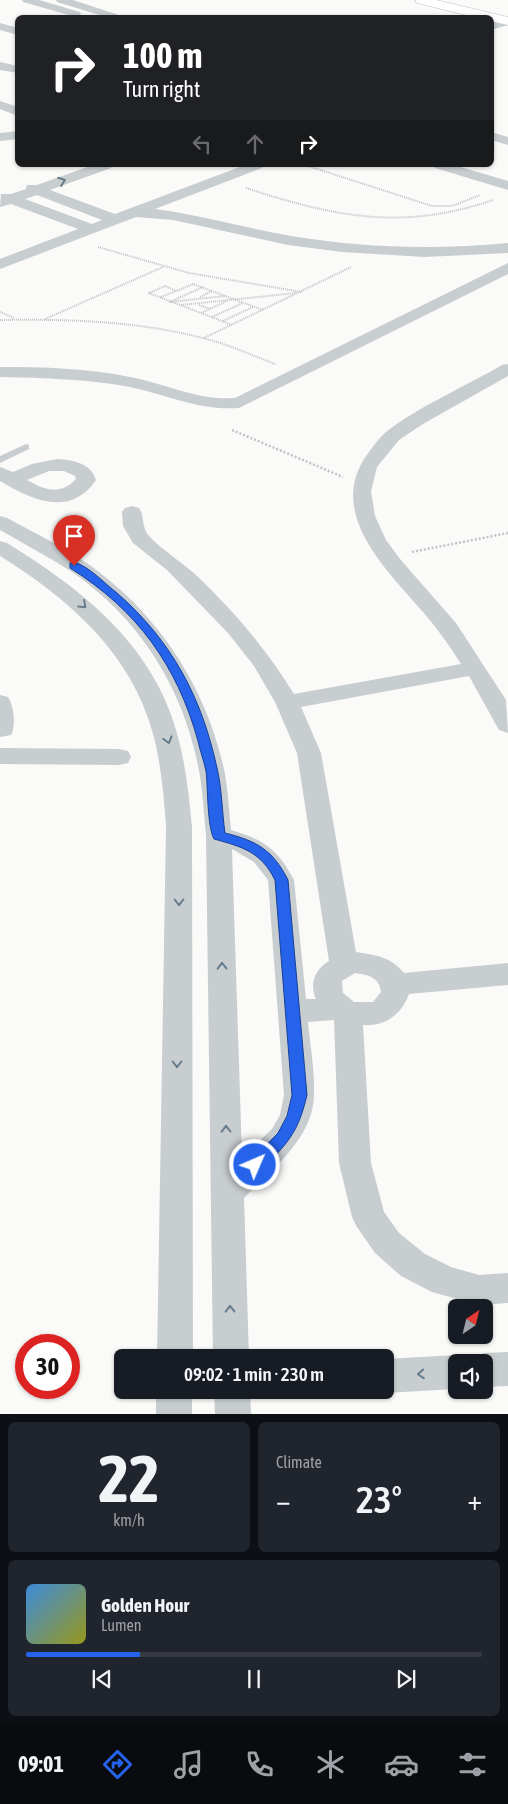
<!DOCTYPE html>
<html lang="en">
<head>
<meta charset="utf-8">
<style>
  body { margin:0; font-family:"Asap Condensed",sans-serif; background:#20242c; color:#f1f3f6; height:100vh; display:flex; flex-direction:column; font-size:19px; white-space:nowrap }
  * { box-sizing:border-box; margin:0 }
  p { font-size:16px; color:#9ea1a6 }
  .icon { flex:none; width:28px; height:28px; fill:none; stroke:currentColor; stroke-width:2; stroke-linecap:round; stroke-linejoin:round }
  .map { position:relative; height:1414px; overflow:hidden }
  .details { display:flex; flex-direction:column; gap:8px; padding:8px; background:#0d0f14; flex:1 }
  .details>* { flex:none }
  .banner { position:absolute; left:15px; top:15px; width:479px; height:152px; border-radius:8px; box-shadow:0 1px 4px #0004; background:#202124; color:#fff; overflow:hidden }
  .needle { width:32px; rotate:35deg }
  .controls { position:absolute; left:448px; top:1299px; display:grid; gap:10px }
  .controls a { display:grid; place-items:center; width:45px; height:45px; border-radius:8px; background:#171b24; box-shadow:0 1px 4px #0004; font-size:25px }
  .speed { position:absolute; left:15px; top:1334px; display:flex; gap:10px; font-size:25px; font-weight:700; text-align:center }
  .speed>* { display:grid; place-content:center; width:65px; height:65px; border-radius:50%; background:#171b24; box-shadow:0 1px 4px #0004; line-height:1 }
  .speed .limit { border:8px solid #d22; background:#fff; color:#111 }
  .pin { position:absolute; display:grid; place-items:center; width:42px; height:42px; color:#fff; margin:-51px -21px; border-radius:50% 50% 50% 0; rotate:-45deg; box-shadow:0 0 5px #0007 }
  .pin .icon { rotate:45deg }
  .me { position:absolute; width:55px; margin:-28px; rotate:45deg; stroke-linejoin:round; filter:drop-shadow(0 0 4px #0008) }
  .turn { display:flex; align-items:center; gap:18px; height:105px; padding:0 25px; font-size:22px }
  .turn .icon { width:65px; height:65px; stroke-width:2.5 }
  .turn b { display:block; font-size:35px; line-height:42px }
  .lanes { display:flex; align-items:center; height:48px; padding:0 25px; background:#0003; justify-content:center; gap:25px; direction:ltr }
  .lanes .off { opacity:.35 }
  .big { font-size:38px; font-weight:600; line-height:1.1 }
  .details .tile { flex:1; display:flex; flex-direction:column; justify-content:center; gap:8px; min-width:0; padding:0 18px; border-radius:8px; background:#20242c }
  .details .dial { align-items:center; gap:0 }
  .dial b { font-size:65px; line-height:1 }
  .song { display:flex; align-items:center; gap:15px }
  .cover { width:60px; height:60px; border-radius:8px; background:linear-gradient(135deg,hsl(210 70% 55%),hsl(60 70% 35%)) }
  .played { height:5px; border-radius:2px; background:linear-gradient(90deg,#2563eb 25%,#363941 25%) }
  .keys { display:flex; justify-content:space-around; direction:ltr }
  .heat { display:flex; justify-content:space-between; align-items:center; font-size:28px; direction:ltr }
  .details .tiles { flex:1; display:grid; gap:8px; grid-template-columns:1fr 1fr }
  .tile:last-child { grid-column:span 2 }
  .trip { position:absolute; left:114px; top:1349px; width:280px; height:50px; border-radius:8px; background:#171b24; box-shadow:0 1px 4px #0004; font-weight:600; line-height:50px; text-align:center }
  .tab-bar { display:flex; height:80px; justify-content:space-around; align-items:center; background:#090b0e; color:#9ea1a6 }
  .tab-bar .icon { width:35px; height:35px }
  .tab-bar .current { color:#2563eb }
  .tab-bar b { font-size:22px; color:#f1f3f6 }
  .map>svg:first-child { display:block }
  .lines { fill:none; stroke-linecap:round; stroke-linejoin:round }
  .secondary-casing { stroke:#b9c0c5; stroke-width:1 }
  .path-far1 { stroke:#c1c4c6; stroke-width:2; stroke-dasharray:1 1; stroke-linecap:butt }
  .path { stroke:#c1c4c6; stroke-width:2.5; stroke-dasharray:2 2; stroke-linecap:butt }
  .lane { fill:#c8cdd0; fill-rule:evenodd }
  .street { fill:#c8cdd0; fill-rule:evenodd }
  .secondary { fill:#fff; fill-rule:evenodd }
  .oneway { stroke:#677c8a }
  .route { fill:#2563eb; stroke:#184099 }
</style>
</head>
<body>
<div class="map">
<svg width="508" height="1414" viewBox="0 0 508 1414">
  <rect width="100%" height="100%" fill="#fafaf8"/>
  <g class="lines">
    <g class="secondary-casing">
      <path id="secondary" d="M 415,0 L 436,0 L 508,17 L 508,25 L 491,21 L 491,18 L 478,18 L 417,3 Z"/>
    </g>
    <g class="path-far1">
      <path d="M 305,165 L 432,206 L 452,206 L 480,195"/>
      <path d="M 246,188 C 335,217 402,231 493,200"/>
      <path d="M 98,247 L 189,273 L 302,292"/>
      <path d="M 203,287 L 170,302 L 225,296"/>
      <path d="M 161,297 L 176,291"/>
      <path d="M 200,297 L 212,291"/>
      <path d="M 181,305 L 296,293"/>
      <path d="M 199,305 L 210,309"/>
      <path d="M 0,312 L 14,318"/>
      <path d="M 201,313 L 227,301"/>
      <path d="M 212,317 L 243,303"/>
      <path d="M 45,319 L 163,267"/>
      <path d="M 0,320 C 70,319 142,321 210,340 C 232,346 254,356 275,364"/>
      <path d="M 223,321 L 253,307"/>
      <path d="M 232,325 L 149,293 L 165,286 L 177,291 L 193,284 L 263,310"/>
      <path d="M 204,338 L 351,267"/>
    </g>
    <g class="path">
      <path d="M 232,430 L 343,477"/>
      <path d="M 412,552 L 508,533"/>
    </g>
    <path class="lane" d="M 26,444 L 29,445 L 29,449 L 0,463 L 0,456 Z"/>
    <g class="street">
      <path d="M 22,0 L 39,0 L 80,12 L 81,14 L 76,17 L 23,2 Z"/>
      <path d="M 56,0 L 73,0 L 128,18 L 109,18 L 57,2 Z"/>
      <path d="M 508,18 L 508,25 L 491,30 L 491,23 Z"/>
      <path d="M 0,23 L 18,28 L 18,35 L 0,30 Z"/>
      <path d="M 0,62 L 18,66 L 18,73 L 0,70 Z"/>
      <path d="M 0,101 L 18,107 L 18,116 L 0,109 Z"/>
      <path d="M 18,131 L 18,139 L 0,141 L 0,133 Z"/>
      <path d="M 491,132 L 508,137 L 508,145 L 491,140 Z"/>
      <path d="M 93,165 L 113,165 L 111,168 L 50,190 L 115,214 L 245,165 L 264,165 L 262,168 L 155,209 C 201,215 245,228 291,236 C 363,248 435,250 508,243 L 508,253 L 425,257 L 342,252 L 288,245 L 173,220 L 136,217 L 0,269 L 0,259 L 78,229 L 11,204 L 0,207 L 1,194 L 11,194 L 26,189 L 27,185 L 37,185 ZM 37,195 L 102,220 L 92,224 L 25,199 Z"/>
      <path d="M 433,165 L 454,165 L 508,181 L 508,190 L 435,168 Z"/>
      <path d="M 508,263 L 508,274 L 239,408 C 200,411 168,395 130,387 C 88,379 43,378 0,377 L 0,367 C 43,367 88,368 130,377 C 166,384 199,401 235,398 Z"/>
      <path d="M 508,364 L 508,376 L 423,424 L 399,440 L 377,467 L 371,491 L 375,516 L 386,540 L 400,559 L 456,623 L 506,700 L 508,733 L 499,730 L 469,676 L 301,707 L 321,753 L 356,952 C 375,955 392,957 404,973 L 508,963 L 508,985 L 409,994 C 402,1014 385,1027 363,1025 L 371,1163 L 384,1212 L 399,1233 L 425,1254 L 451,1267 L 479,1275 L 508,1273 L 508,1303 L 479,1305 L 432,1292 L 401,1276 L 375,1253 L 357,1227 L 352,1217 L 339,1163 L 334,1020 L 308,1022 C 310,1045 315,1071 314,1095 C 313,1139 272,1169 244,1198 L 249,1358 L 213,1358 L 206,836 C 204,816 203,795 200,776 C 186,693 142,620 72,572 C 49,557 24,544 0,530 L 0,516 L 7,518 C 38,535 71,550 99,572 C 164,622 208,692 225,774 C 228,792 229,811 231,830 C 265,840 278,850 294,880 L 306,999 L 316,999 C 309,984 315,969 329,961 L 297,753 L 275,702 L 254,666 L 228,633 L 167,570 L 133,543 L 123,526 L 122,512 L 125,508 L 132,506 L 139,508 C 145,516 141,527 149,536 C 162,550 182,562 196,575 C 234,611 266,649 294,694 L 461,664 C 449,645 437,628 423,612 C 385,568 324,511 369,452 C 374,445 379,438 386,432 C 418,407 466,386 502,365 ZM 232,849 L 254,862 L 268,880 L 284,1095 L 280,1115 L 272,1129 L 242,1157 ZM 355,973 C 369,975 379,977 381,992 L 373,1002 L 354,1002 L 343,993 L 342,981 Z"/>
      <path d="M 57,459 C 73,460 91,463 96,480 C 70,518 32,500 0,481 L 0,467 L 13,472 L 32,464 ZM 49,471 L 64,471 L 75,476 L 76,479 C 60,496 45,490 27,480 Z"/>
      <path d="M 0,541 L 7,543 C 83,590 155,646 178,737 C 186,767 189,796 192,827 L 193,1358 L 157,1358 L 166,827 C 164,796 161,766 154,737 C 133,654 69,599 0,556 Z"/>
      <path d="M 0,695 L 8,697 C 14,706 16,726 11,735 L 0,737 Z"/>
      <path d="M 0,748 L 119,749 L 128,751 L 131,757 L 128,763 L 119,765 L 0,764 Z"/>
      <path d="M 508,1352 L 508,1386 L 484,1387 L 484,1362 L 456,1362 L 456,1389 L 385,1393 L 378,1390 L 385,1390 L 385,1359 L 456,1355 L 470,1362 L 471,1358 L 484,1353 Z"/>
      <rect x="156" y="1390" width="36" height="24"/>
      <path d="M 214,1390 L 250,1390 L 251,1414 L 215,1414 Z"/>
    </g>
    <use href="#secondary" class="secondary"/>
  </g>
  <defs><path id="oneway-chevron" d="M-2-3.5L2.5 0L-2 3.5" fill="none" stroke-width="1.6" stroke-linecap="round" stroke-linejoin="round" transform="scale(1.25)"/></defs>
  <g class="oneway">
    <use href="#oneway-chevron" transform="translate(62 181) rotate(-20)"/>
    <use href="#oneway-chevron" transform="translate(83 605) rotate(43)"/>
    <use href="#oneway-chevron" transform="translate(168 740) rotate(74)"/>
    <use href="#oneway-chevron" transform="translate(179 902) rotate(90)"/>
    <use href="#oneway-chevron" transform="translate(222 966) rotate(-91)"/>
    <use href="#oneway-chevron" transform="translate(177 1064) rotate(90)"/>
    <use href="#oneway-chevron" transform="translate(226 1129) rotate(-91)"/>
    <use href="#oneway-chevron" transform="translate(230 1309) rotate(-91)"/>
    <use href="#oneway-chevron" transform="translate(421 1374) rotate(176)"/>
  </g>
  <path class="route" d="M 74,562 C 90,567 104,583 117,593 C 172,641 202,698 217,768 C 222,789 222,812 225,833 C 257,841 273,850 288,880 L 307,1095 C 298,1133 288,1143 261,1170 L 255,1172 L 250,1170 L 247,1165 L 278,1133 L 287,1116 L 292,1095 L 275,880 C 261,852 243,847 214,839 C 207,826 208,787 206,771 C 204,761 200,751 198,741 C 177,665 137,610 70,568 L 70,563 Z"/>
</svg>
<div class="controls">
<a><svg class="needle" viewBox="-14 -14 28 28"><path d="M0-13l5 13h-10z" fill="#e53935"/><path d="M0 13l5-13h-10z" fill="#9ea1a6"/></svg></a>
<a><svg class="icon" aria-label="sound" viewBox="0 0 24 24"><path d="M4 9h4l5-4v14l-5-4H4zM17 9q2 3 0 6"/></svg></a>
</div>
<div class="speed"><div class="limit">30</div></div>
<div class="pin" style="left:74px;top:566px;background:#d93025"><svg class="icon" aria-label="arrive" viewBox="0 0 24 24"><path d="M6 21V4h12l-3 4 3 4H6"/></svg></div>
<svg class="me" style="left:255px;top:1165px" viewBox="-20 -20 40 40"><circle r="17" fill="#2563eb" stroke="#fff" stroke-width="3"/><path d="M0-11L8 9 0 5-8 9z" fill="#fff"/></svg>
<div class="trip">09:02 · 1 min · 230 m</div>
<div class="banner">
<div class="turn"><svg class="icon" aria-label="right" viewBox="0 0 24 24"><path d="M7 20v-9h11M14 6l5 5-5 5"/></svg><div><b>100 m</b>Turn right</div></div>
<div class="lanes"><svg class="icon off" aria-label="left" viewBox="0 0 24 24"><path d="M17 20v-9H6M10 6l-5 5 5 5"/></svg><svg class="icon off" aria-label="ahead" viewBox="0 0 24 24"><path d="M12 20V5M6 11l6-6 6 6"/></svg><svg class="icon" aria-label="right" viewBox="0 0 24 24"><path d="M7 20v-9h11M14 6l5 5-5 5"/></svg></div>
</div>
</div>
<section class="details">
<div class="tiles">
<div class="tile dial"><b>22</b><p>km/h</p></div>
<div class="tile"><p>Climate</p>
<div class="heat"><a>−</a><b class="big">23°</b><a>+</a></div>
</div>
<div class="tile">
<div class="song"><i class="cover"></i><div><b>Golden Hour</b><p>Lumen</p></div></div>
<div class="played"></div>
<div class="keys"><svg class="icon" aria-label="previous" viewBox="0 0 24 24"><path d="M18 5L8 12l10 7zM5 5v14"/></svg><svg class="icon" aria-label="pause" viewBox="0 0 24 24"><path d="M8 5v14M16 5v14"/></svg><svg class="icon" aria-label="next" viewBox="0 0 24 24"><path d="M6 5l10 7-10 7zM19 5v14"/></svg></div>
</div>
</div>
</section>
<nav class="tab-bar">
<b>09:01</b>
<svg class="icon current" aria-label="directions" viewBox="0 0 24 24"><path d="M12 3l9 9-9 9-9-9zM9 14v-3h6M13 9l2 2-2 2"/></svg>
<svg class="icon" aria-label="music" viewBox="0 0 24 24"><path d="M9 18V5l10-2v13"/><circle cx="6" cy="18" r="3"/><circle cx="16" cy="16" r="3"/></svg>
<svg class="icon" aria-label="phone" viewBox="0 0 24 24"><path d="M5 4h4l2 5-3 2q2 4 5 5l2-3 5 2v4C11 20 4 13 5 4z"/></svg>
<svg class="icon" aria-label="climate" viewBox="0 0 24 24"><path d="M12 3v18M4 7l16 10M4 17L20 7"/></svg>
<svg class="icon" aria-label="car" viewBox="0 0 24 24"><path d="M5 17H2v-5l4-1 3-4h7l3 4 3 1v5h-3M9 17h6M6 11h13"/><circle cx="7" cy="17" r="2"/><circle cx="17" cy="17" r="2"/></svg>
<svg class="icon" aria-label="filters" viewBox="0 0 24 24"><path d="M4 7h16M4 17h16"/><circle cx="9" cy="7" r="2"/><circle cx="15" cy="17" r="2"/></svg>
</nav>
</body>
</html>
